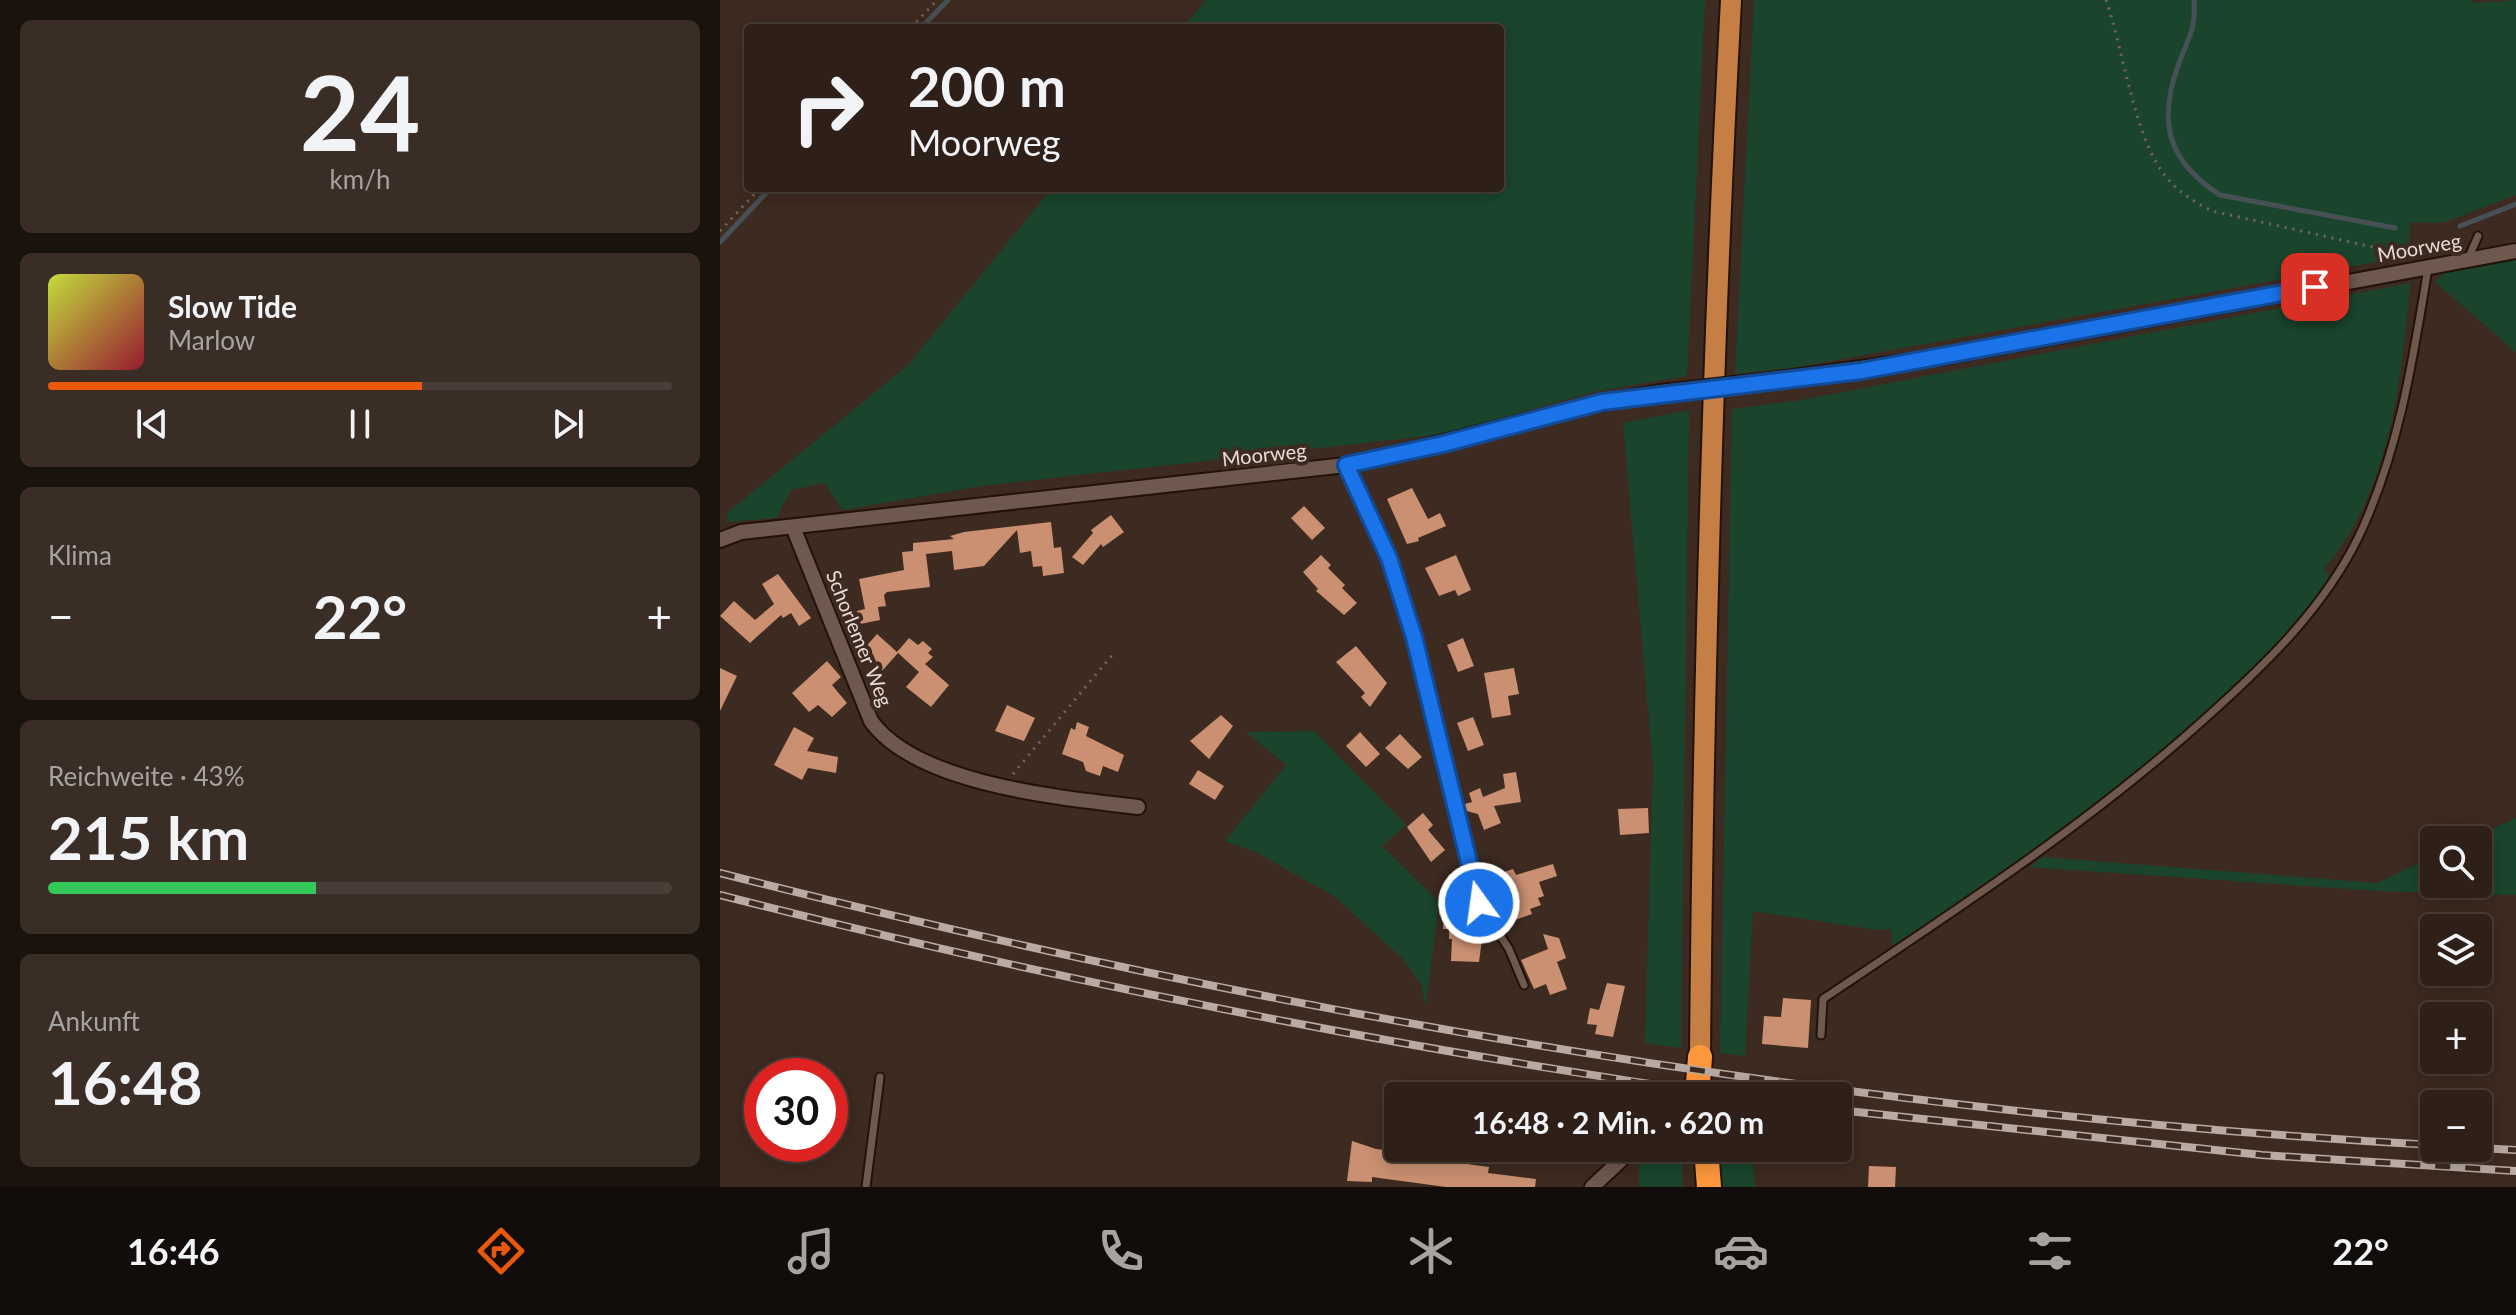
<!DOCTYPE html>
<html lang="de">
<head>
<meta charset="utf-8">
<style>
  body { margin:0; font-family:Lato,sans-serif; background:#3a2d25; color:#f1f3f6; height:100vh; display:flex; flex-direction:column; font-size:30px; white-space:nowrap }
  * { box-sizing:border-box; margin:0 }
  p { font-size:26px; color:#a7a3a2 }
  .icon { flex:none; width:44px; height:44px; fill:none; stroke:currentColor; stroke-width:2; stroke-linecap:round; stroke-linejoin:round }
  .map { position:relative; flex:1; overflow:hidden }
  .details { display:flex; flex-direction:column; gap:20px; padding:20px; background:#19120d; width:720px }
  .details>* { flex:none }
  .hud { position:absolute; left:24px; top:24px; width:760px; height:168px; border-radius:8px; box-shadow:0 4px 20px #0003,0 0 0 2px #493e37; background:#2e2018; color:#f1f3f6; overflow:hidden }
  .buttons { position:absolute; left:1700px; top:826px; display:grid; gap:16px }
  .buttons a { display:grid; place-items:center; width:72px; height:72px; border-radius:8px; background:#2e2018; box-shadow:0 4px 20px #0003,0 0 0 2px #493e37; font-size:40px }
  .speed { position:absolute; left:24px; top:1058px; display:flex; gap:16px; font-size:40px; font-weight:700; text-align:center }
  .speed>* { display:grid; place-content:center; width:104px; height:104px; border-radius:50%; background:#2e2018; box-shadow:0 4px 20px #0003,0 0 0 2px #493e37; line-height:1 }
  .speed .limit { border:12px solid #d22; background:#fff; color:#111 }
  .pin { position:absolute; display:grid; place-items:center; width:68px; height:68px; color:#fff; margin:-34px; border-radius:16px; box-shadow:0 4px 12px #0006 }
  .me { position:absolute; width:88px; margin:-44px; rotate:346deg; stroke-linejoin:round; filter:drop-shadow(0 0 6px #0008) }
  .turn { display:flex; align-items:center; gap:28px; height:168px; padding:0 32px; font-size:36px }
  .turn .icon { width:104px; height:104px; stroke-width:2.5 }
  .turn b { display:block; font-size:56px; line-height:68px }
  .big { font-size:60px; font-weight:700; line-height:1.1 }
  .details .tile { flex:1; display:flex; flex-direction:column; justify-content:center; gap:12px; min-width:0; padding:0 28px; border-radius:12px; background:#3a2d25 }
  .details .dial { align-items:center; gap:0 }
  .dial b { font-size:104px; line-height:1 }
  .song { display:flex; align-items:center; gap:24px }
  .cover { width:96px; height:96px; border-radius:12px; background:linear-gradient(135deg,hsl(70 70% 55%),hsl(350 70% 35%)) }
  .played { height:8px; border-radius:4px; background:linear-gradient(90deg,#ea580c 60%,#493e37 60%) }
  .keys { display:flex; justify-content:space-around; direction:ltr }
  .heat { display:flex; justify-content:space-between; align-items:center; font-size:44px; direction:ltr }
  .charge { height:12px; border-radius:6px; background:linear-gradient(90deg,#34c759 43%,#493e37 0) }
  .trip { position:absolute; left:664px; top:1082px; width:468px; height:80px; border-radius:8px; background:#2e2018; box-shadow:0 4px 20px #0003,0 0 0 2px #493e37; font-weight:700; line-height:80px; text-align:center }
  .tab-bar { display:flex; height:128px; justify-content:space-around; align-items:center; background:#120d0a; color:#a7a3a2 }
  .tab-bar .icon { width:56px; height:56px }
  .tab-bar .on { color:#ea580c }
  .tab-bar b { font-size:36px; color:#f1f3f6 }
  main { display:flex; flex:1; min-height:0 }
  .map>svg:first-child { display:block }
  .green { fill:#1a452c }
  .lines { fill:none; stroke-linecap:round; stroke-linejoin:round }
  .stream { stroke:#475155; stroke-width:5 }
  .building { fill:#ca9071 }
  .lane-casing { stroke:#231209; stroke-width:11 }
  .street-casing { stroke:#231209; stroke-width:18 }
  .primary-casing { stroke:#231209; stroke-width:24 }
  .highway-casing { stroke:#231209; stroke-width:28 }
  .path { stroke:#76655c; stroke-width:3; stroke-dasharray:2 6; stroke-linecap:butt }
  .lane { stroke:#6f594e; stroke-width:7 }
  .street { stroke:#6f594e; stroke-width:14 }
  .primary { stroke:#c57f44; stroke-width:20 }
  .highway { stroke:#ff983d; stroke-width:24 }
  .rail-casing { stroke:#b9aaa3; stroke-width:8 }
  .rail { stroke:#3d2a20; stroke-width:5; stroke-dasharray:15; stroke-linecap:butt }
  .street-bridge-casing { stroke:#231209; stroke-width:18; stroke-linecap:butt }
  .street-bridge { stroke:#6f594e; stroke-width:14 }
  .route-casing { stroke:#114b97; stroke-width:20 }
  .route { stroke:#1a73e8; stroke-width:14 }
  .labels { text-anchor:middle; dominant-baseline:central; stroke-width:8; stroke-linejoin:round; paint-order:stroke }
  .street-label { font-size:20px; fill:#e9dcd6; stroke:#3d2a20 }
</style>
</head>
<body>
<main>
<section class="details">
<div class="tile dial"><b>24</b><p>km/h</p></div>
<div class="tile">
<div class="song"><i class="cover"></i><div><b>Slow Tide</b><p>Marlow</p></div></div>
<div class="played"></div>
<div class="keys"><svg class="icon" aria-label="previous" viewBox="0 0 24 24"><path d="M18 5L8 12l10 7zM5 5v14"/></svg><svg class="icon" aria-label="pause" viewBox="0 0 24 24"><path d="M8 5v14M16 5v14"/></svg><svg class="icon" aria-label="next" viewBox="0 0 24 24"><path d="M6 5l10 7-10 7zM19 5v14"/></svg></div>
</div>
<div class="tile"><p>Klima</p>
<div class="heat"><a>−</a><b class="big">22°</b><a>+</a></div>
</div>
<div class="tile"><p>Reichweite · 43%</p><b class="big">215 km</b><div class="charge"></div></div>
<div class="tile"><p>Ankunft</p><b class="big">16:48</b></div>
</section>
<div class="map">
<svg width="1796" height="1187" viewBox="0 0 1796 1187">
  <rect width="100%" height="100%" fill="#3d2a20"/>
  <g class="green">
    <path d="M 486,0 L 985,0 L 967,376 L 873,392 L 725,434 L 261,486 L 123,510 L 104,483 L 71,490 L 56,518 L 6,522 L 8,512 L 187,366 L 332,188 L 780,188 L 780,28 L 463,28 Z"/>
    <path d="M 1034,0 L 1751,0 L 1754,3 L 1796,0 L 1796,195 L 1722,223 L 1690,222 L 1689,256 L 1078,367 L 1015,374 Z"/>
    <path d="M 1796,259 L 1796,352 L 1715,282 L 1725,272 Z"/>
    <path d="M 1690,283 C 1681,383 1671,489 1604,569 L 1610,577 C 1505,733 1324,841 1173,949 L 1171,929 L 1157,930 L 1033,911 L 1025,1056 L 1000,1053 L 1012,409 L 1081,400 Z"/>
    <path d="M 969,410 L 961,1048 L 925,1043 L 933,767 L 903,423 Z"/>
    <path d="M 594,731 L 686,825 L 662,846 L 719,902 L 706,1007 L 701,984 L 683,959 L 614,896 L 535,852 L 505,841 L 566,765 L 526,732 Z"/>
    <path d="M 1796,818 L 1796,895 L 1658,891 L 1309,867 L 1322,857 L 1657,883 L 1714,856 L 1714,884 L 1758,884 L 1758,840 L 1749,840 Z"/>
    <rect x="919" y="1148" width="43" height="39"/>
    <path d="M 998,1148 L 1032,1148 L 1035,1187 L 1001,1187 Z"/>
  </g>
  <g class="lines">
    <g class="stream">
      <path d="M 1474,0 C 1476,32 1468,37 1458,66 C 1437,124 1449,162 1500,195 L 1675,228"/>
      <path d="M 201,28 L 228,0"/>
      <path d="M 1740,226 L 1796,204"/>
      <path d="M 0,242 L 51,188"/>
    </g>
  </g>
  <g class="building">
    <path d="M 692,488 L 708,519 L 720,513 L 726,526 L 698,538 L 699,541 L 687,544 L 667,499 Z"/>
    <path d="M 584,506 L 605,528 L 592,540 L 571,518 Z"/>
    <path d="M 391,515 L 404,532 L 383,547 L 381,544 L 363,565 L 352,557 L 373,533 L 371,530 Z"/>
    <path d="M 331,522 L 334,548 L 341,547 L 344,573 L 323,576 L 322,566 L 313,567 L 311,551 L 300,553 L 297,530 L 264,566 L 234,570 L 232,551 L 206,554 L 210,587 L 167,592 L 164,595 L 166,606 L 158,607 L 160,620 L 140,624 L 137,611 L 145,609 L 139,579 L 184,570 L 182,552 L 193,551 L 193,543 L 234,539 L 230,536 L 244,532 Z"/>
    <path d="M 601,555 L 611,565 L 608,568 L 625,585 L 622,588 L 637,603 L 624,615 L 596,591 L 598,589 L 583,572 Z"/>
    <path d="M 736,555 L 751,590 L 738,596 L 735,590 L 719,596 L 705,568 Z"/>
    <path d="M 58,574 L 91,618 L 79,626 L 71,613 L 63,618 L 61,615 L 30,643 L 0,616 L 14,601 L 35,620 L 54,604 L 42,584 Z"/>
    <path d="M 157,634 L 177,652 L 189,638 L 198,645 L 203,641 L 212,649 L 208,653 L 213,657 L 205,664 L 229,685 L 211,707 L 186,687 L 199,672 L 178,653 L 162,671 L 141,652 Z"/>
    <path d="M 743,638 L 754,666 L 738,672 L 727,645 Z"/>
    <path d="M 636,646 L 667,683 L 650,707 L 641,697 L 645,693 L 616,662 Z"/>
    <path d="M 107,661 L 121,677 L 112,685 L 127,703 L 112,717 L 98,705 L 89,712 L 72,693 Z"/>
    <path d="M 0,668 L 17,676 L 0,711 Z"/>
    <path d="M 794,668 L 799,694 L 788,696 L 791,715 L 772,718 L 764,673 Z"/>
    <path d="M 287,705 L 315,718 L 304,741 L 275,731 Z"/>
    <path d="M 501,715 L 513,726 L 489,759 L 470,741 Z"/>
    <path d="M 753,717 L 764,745 L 748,751 L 737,723 Z"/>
    <path d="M 357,722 L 369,727 L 366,736 L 404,755 L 398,772 L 383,766 L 380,776 L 366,771 L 363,762 L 342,754 L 351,728 L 355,730 Z"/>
    <path d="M 74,727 L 94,738 L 87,751 L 118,757 L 116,773 L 88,768 L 82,780 L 54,765 Z"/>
    <path d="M 640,732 L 660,754 L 646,767 L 626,746 Z"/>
    <path d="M 680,734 L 702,757 L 688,769 L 665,748 Z"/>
    <path d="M 478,770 L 504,786 L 495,800 L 469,784 Z"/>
    <path d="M 796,772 L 801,802 L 774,806 L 781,823 L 764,830 L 758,814 L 747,811 L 745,804 L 752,802 L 749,793 L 760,788 L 763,797 L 785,788 L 783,774 Z"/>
    <path d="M 928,808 L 929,833 L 900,835 L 898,809 Z"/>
    <path d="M 703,813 L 713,825 L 708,830 L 725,850 L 711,862 L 687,827 Z"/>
    <path d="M 833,864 L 837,876 L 819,882 L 824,896 L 818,898 L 821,905 L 810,909 L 812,914 L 795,920 L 776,881 L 778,874 L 793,869 L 796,875 Z"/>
    <path d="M 724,904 L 743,912 L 744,929 L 757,929 L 757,939 L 762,939 L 759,962 L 731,961 L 732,939 L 729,939 L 729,929 L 723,929 Z"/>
    <path d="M 823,934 L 839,938 L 846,958 L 837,962 L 847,989 L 830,995 L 826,984 L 814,989 L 801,960 L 828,949 Z"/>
    <path d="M 887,983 L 905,986 L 893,1037 L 875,1034 L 877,1025 L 867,1024 L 870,1008 L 879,1010 Z"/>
    <path d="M 1063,998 L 1091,1000 L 1088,1048 L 1042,1044 L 1044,1016 L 1061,1017 Z"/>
    <path d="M 632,1141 L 656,1149 L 707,1155 L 708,1150 L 726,1153 L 725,1161 L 769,1167 L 768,1173 L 816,1179 L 815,1187 L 726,1187 L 652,1177 L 652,1182 L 627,1181 Z"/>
    <path d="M 1149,1166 L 1176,1167 L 1175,1187 L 1148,1187 Z"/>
  </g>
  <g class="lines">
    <g class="lane-casing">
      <g id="lane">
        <path d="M 1748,259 L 1758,236"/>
        <path d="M 759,903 L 789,949 L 804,985"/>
        <path d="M 1101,1035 L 1103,999 C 1236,910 1370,823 1488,716 C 1547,663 1604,608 1639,536 C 1679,451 1693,360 1708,268"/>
        <path d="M 146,1187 L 160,1077"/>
      </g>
    </g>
    <g class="street-casing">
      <g id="street">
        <path d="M 1051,380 L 1230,356 L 1796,251"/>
        <path d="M 626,465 L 669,558 L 694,637 L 759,903"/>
        <path d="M 73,527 L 151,721 C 197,785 343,798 418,807"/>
        <path d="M 0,540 L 21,532 L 626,465 C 732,442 834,410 941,392"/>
        <path d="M 872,1187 L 902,1159"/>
      </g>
    </g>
    <g class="primary-casing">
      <path id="primary" d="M 980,1057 C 983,704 992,352 1011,0"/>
    </g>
    <g class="highway-casing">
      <g id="highway">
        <path d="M 977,1096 L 980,1057"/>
        <path d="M 986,1148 L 989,1187"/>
      </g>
    </g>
    <g class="path">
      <path d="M 1386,0 C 1403,48 1415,142 1447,178 C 1459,193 1475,202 1492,211 L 1675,252 L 1680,260"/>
      <path d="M 191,28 L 217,0"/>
      <path d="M 0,231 L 40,188"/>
      <path d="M 293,774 L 393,654"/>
    </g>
    <use href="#lane" class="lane"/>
    <use href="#street" class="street"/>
    <use href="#primary" class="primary"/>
    <use href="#highway" class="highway"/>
    <g class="rail-casing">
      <g id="rail">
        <path d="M 0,873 C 561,1016 1136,1113 1714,1145"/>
        <path d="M 0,895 C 333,980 670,1047 1011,1096"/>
        <path d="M 1118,1110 L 1542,1155 L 1796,1171"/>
        <path d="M 1758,1148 L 1796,1150"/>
      </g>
    </g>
    <use href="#rail" class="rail"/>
    <g class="street-bridge-casing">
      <path id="street-bridge" d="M 941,392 L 1051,380"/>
    </g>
    <use href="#street-bridge" class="street-bridge"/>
  </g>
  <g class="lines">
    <g class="route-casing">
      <path id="route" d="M 759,903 L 694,637 L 669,558 L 626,465 L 723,444 L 882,402 L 1141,371 L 1595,287"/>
    </g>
    <use href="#route" class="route"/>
  </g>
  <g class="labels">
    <g class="street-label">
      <text transform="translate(1699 247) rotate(-10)">Moorweg</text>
      <text transform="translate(544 454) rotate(-6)">Moorweg</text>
      <text transform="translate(140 638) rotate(68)">Schorlemer Weg</text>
    </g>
  </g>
</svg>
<div class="buttons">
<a><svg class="icon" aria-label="search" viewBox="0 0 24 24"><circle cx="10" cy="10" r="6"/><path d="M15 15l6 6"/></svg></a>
<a><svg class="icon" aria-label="layers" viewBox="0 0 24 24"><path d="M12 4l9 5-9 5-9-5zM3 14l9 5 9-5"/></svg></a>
<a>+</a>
<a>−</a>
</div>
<div class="speed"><div class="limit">30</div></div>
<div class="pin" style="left:1595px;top:287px;background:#d93025"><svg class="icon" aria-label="arrive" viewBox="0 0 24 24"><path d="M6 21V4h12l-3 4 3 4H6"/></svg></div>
<svg class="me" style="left:759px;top:903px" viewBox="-20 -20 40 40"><circle r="17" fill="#1a73e8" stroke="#fff" stroke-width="3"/><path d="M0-11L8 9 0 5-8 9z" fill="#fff"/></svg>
<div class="trip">16:48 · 2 Min. · 620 m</div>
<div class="hud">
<div class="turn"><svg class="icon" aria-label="right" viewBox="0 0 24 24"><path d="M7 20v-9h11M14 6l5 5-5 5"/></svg><div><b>200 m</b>Moorweg</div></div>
</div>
</div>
</main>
<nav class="tab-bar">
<b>16:46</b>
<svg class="icon on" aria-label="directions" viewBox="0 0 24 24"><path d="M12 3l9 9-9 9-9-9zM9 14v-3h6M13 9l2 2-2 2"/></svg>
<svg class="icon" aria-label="music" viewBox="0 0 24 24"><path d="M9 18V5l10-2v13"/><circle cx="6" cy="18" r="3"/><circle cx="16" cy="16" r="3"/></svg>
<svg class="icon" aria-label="phone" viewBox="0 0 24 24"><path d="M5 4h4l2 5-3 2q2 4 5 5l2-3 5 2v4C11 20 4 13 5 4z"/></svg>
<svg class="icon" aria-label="climate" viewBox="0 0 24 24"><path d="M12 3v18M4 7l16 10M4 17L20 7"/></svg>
<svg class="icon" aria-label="car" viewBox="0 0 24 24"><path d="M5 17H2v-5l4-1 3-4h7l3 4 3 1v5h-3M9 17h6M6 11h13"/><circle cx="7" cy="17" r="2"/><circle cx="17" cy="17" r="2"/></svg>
<svg class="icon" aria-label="filters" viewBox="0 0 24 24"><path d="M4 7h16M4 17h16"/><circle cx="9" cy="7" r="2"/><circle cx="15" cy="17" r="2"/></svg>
<b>22°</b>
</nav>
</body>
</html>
